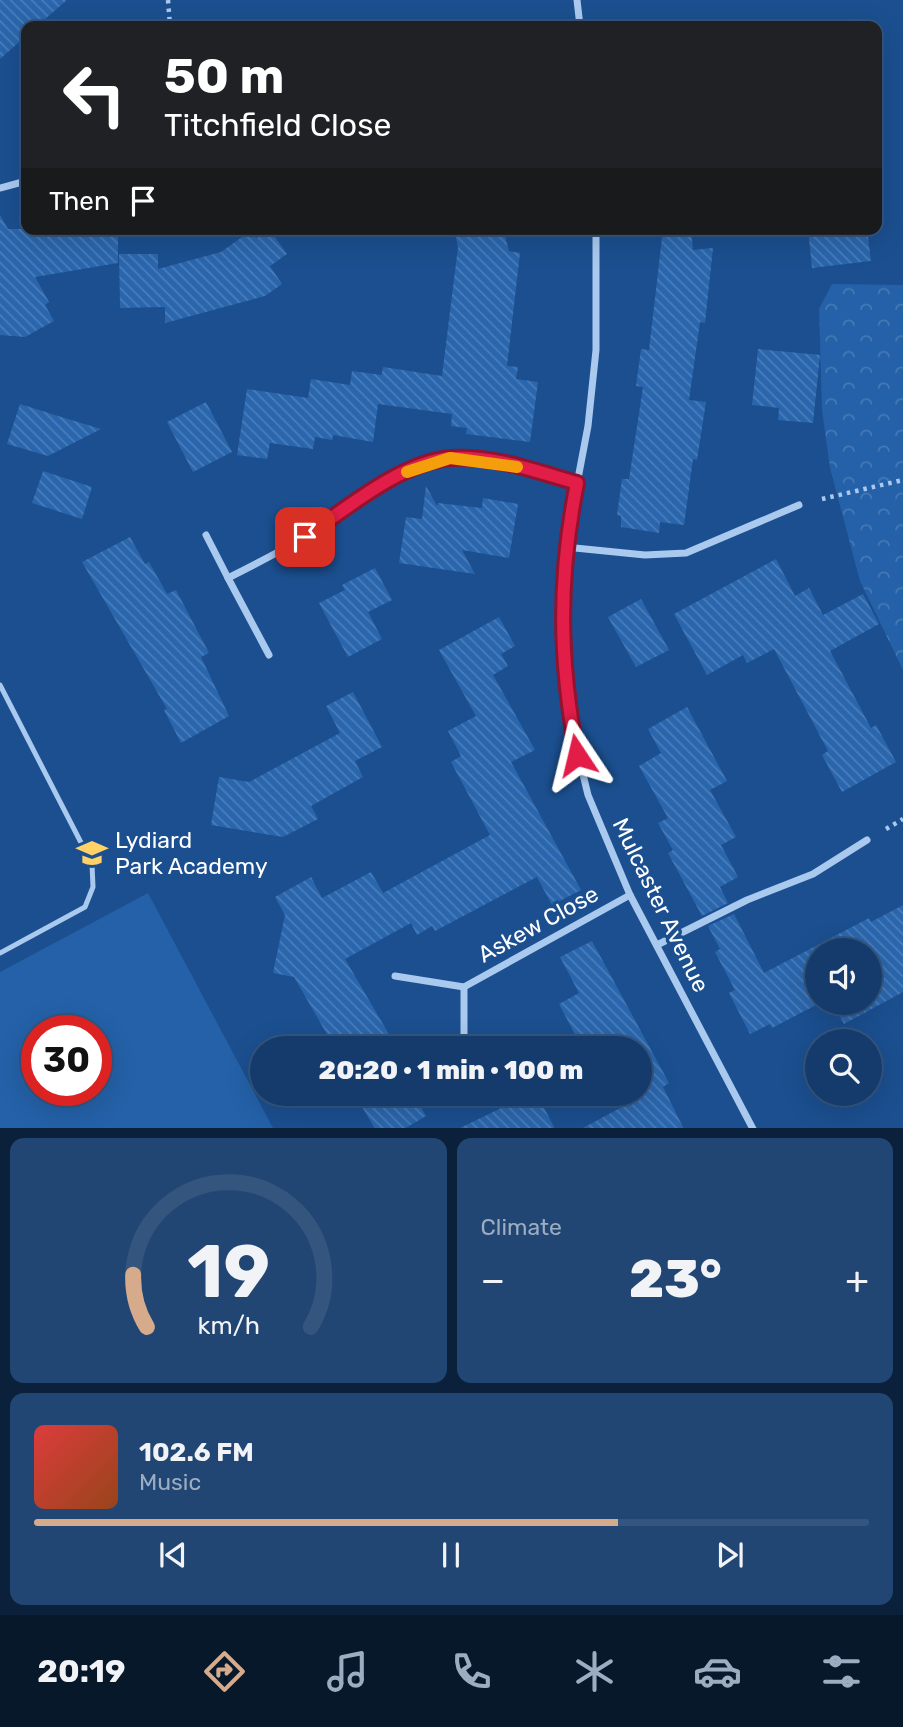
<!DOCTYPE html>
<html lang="en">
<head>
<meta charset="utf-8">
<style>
  body { margin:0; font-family:Rubik,sans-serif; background:#214673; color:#f1f3f6; height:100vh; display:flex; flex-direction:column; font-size:26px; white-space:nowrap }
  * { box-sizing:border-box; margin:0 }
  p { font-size:23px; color:#9dadc1 }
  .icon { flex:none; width:38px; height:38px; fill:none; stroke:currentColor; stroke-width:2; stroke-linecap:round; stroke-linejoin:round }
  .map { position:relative; height:1128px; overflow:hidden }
  .drawer { display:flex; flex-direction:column; gap:10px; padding:10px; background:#0b203b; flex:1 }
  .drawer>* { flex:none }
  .top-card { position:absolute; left:21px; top:21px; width:861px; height:214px; border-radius:14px; box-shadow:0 7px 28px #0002,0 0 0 2px #33557e; background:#202124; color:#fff; overflow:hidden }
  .tools { position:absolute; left:805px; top:938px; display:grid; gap:14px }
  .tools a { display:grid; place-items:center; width:77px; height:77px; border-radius:50%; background:#143b6b; box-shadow:0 7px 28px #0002,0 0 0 2px #33557e; font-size:35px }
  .speed { position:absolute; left:21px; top:1015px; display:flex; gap:14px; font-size:35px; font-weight:700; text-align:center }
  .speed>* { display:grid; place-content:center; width:91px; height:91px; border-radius:50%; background:#143b6b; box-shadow:0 7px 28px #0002,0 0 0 2px #33557e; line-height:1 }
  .speed .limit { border:10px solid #d22; background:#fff; color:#111 }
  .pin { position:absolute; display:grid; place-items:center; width:60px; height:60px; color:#fff; margin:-30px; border-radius:14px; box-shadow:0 4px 10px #0006 }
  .me { position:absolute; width:77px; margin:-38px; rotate:350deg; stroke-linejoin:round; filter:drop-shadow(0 0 5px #0008) }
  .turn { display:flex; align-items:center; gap:24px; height:147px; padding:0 28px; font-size:32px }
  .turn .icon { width:91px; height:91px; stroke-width:2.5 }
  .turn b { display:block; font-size:49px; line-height:60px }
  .then { display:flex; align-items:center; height:66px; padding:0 28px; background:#0003; gap:14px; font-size:26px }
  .big { font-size:52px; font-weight:800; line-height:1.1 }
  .drawer .tile { flex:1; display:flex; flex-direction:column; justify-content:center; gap:10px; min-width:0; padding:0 24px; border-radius:14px; background:#214673 }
  .drawer .dial { align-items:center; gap:0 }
  .dial svg { height:182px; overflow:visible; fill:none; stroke:#33557e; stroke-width:7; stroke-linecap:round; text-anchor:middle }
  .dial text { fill:#f1f3f6; stroke:none }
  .song { display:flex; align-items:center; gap:21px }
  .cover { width:84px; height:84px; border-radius:10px; background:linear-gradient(135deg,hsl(0 70% 55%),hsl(20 70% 35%)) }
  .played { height:7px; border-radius:4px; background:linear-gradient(90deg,#d6ab8b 70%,#33557e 70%) }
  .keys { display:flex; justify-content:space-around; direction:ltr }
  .heat { display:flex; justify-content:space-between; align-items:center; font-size:38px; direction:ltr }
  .drawer .tiles { flex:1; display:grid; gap:10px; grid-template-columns:1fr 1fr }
  .tile:last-child { grid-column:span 2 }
  .trip { position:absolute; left:250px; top:1036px; width:402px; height:70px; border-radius:35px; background:#143b6b; box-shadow:0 7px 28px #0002,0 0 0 2px #33557e; font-weight:800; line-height:70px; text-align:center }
  .menu { display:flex; height:112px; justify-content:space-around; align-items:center; background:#08182b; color:#9dadc1 }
  .menu .icon { width:49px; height:49px }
  .menu .active { color:#d6ab8b }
  .menu b { font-size:32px; color:#f1f3f6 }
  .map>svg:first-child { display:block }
  .forest { fill:url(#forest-crowns) }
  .pitch { fill:#2461a8; fill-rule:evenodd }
  .building { fill:url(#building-back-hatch) }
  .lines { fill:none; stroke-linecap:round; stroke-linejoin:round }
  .path { stroke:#a9c9ee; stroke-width:4.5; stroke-dasharray:3.5 5; stroke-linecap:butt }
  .service { stroke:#a9c9ee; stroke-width:5 }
  .minor { stroke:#a9c9ee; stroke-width:7 }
  .route-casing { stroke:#92132f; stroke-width:18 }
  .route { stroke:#e11d48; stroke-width:12 }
  .slow { stroke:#f59e0b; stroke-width:12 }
  .labels { text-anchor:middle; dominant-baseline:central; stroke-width:7; stroke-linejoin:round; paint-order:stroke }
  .poi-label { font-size:23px; fill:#fff; stroke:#1b4f8f; text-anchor:start }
  .street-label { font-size:23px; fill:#fff; stroke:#1b4f8f }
</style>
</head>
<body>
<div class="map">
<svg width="903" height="1129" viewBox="0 0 903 1129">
  <defs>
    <pattern id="forest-crowns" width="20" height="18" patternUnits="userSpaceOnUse" patternTransform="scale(1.75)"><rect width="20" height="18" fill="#2461a8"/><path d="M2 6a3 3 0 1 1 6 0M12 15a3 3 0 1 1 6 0" fill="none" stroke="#4579b5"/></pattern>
    <pattern id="building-back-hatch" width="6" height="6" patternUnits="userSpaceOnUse" patternTransform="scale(1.75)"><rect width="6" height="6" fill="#2a66ad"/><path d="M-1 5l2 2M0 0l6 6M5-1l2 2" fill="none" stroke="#4a7db9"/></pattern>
  </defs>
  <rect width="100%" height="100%" fill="#1b4f8f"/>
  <path class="forest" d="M 832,284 L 903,285 L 903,670 L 860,581 L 830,468 L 822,410 L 819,309 Z"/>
  <path class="pitch" d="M 148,893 L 273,1128 L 0,1128 L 0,972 ZM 37,1031 L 96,1031 L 96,1090 L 37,1090 Z"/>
  <g class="building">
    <path d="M 0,0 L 67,0 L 37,26 L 26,26 L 26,36 L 0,59 Z"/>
    <path d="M 0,215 L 8,229 L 39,229 L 41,237 L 83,229 L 118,229 L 118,263 L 35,277 L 49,302 L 45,305 L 54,321 L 25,337 L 0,335 Z"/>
    <path d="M 454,229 L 503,229 L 509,251 L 520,253 L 507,366 L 518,367 L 516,379 L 538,382 L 530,442 L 466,434 L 467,428 L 451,426 L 452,414 L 378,404 L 373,442 L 333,435 L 332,440 L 315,437 L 313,449 L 270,443 L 267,459 L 237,455 L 247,389 L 308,398 L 311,379 L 350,385 L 352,371 L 382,375 L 381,378 L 383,367 L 442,376 L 458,247 Z"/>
    <path d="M 663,229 L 691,229 L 693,250 L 713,248 L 705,323 L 700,322 L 689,400 L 706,402 L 697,460 L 693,459 L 684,525 L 660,522 L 659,533 L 621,527 L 621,516 L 617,515 L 622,479 L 629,479 L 643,387 L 636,386 L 641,349 L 649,350 Z"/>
    <path d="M 808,229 L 867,229 L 871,261 L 812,268 Z"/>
    <path d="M 252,230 L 256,238 L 272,233 L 287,254 L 270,266 L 282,284 L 265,296 L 165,323 L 165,307 L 120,308 L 119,254 L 158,254 L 158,269 L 221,252 Z"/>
    <path d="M 758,349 L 820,355 L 813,423 L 778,420 L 779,408 L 752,405 Z"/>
    <path d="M 206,402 L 232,452 L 193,472 L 167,422 Z"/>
    <path d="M 20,404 L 58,416 L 101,429 L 48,456 L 7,444 Z"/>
    <path d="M 43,471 L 92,487 L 82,519 L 32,503 Z"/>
    <path d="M 426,486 L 437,506 L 438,503 L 482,508 L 483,498 L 518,504 L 509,558 L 462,550 L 475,574 L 399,563 L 406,517 L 422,519 Z"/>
    <path d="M 130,537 L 145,564 L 149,562 L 167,594 L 176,590 L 209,653 L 201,657 L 229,716 L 181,743 L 164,710 L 167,709 L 82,562 Z"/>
    <path d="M 776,559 L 795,596 L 809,588 L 823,615 L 863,594 L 879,624 L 830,651 L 871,728 L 876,725 L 896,762 L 842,792 L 822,755 L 828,751 L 774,649 L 747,663 L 743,655 L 707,675 L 674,614 Z"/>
    <path d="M 375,568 L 392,600 L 368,612 L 382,639 L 348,657 L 319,603 L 345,590 L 342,585 Z"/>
    <path d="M 641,599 L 669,650 L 636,667 L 608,617 Z"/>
    <path d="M 499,617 L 515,646 L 501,654 L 508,666 L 493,675 L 535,750 L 511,762 L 581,890 L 552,905 L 537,877 L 435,931 L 432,926 L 417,935 L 411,923 L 345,959 L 397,1048 L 335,1048 L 294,977 L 273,973 L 285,915 L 275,897 L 311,877 L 322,898 L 371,872 L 383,893 L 490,835 L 451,762 L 461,756 L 448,731 L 476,716 L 439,650 Z"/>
    <path d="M 353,692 L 382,747 L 355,761 L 363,777 L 311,806 L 318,819 L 283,837 L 211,825 L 219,777 L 249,782 L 340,733 L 326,706 Z"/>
    <path d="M 687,707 L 727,781 L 710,790 L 736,837 L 721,845 L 738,877 L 720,887 L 728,903 L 702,916 L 668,853 L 673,850 L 658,823 L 668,818 L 639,766 L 661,753 L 648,729 Z"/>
    <path d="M 903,905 L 903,992 L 844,1024 L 833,1003 L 870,1003 L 870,950 L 817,950 L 817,1003 L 820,1003 L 772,1028 L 770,1024 L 750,1034 L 729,993 L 735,990 L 715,952 L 720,949 L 708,926 L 734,914 L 764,973 L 869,918 L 871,922 Z"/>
    <path d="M 592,941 L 669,1083 L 663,1087 L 684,1129 L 581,1129 L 622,1107 L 615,1094 L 640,1094 L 640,1048 L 590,1048 L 585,1039 L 579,1042 L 559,1004 L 579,993 L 560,957 Z"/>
    <path d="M 365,1094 L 413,1094 L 426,1116 L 404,1129 L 375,1129 L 357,1098 Z"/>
    <path d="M 530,1094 L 537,1094 L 555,1129 L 458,1129 Z"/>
  </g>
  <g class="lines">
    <g class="path">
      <path d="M 168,0 L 170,26"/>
      <path d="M 822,499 L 903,480"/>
      <path d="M 886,829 L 903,819"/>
    </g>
    <path class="service" d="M 0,685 L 92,864 L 93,887 L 85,907 L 0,953"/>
    <g class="minor">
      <path d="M 577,0 L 580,26"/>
      <path d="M 0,188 L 26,181"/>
      <path d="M 596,229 L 596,350 L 588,426 L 565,547 L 563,644 L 571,725 L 588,795 L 630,895 L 753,1129"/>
      <path d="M 206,535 L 228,578"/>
      <path d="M 565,547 L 645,555 L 686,553 L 799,505"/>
      <path d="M 269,655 L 228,578 C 254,565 279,552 303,538 C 346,512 401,460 452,458 C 494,456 538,472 577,483"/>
      <path d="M 657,945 L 747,900 L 813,874 L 867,840"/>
      <path d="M 395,976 L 464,987"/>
      <path d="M 464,1048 L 464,987 L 630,895"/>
    </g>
  </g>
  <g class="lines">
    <g class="route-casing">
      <path id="route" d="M 305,537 C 344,510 403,461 451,458 C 493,455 538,472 577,483 C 558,578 559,659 577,755"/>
    </g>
    <use href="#route" class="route"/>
    <path class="slow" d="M 407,472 L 450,458 L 517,467"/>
  </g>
  <defs>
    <g id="school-bare" transform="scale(2.415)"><path d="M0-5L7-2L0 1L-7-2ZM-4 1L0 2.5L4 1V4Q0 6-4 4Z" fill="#ffd166" stroke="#1b4f8f" stroke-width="2.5" paint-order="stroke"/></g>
  </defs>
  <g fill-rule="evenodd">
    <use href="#school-bare" x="92" y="853"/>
  </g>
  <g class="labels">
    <g class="poi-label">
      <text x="115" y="840">Lydiard<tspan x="115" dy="26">Park Academy</tspan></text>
    </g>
    <g class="street-label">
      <text transform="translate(661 905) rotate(64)">Mulcaster Avenue</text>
      <text transform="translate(538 924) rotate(-29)">Askew Close</text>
    </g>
  </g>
</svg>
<div class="tools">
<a><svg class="icon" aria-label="sound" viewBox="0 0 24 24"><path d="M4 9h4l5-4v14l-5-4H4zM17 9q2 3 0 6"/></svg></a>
<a><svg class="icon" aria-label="search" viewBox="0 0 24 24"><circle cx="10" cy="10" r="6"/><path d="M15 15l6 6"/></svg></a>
</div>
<div class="speed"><div class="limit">30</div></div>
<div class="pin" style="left:305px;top:537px;background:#d93025"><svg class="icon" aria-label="arrive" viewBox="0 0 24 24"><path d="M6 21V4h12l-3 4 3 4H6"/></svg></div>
<svg class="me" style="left:577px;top:755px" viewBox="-20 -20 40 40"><path d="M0-17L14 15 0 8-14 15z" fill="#e11d48" stroke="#fff" stroke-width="4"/></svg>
<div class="trip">20:20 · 1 min · 100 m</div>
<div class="top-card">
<div class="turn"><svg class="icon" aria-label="left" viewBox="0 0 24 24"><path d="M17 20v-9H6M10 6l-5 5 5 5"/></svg><div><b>50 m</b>Titchfield Close</div></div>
<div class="then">Then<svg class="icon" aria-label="arrive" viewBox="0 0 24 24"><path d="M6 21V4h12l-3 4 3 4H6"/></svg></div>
</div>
</div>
<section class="drawer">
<div class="tiles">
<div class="tile dial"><svg viewBox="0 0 100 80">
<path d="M14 69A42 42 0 1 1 86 69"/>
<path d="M14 69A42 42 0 0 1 8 46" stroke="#d6ab8b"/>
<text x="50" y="56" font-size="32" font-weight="700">19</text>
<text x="50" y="72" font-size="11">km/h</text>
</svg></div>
<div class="tile"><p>Climate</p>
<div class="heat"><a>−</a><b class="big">23°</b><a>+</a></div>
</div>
<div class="tile">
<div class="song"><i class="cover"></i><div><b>102.6 FM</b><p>Music</p></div></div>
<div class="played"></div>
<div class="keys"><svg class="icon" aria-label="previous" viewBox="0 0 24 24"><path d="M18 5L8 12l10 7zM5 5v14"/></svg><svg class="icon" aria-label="pause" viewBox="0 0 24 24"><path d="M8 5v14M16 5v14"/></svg><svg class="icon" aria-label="next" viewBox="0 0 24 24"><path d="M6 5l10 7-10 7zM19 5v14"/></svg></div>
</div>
</div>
</section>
<nav class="menu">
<b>20:19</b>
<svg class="icon active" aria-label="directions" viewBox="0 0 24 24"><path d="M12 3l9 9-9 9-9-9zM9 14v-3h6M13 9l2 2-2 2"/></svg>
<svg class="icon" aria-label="music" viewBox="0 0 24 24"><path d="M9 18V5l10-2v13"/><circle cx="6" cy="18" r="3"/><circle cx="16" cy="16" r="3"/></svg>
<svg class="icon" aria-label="phone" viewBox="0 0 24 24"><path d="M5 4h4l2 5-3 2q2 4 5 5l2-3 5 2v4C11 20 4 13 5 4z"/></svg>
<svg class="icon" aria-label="climate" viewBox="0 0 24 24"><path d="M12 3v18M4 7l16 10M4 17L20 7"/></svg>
<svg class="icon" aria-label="car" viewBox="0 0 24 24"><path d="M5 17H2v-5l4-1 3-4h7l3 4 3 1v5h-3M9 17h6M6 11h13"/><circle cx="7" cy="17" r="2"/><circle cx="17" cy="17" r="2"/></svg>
<svg class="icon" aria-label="filters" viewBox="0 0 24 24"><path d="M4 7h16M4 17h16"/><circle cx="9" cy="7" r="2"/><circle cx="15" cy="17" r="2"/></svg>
</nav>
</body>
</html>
